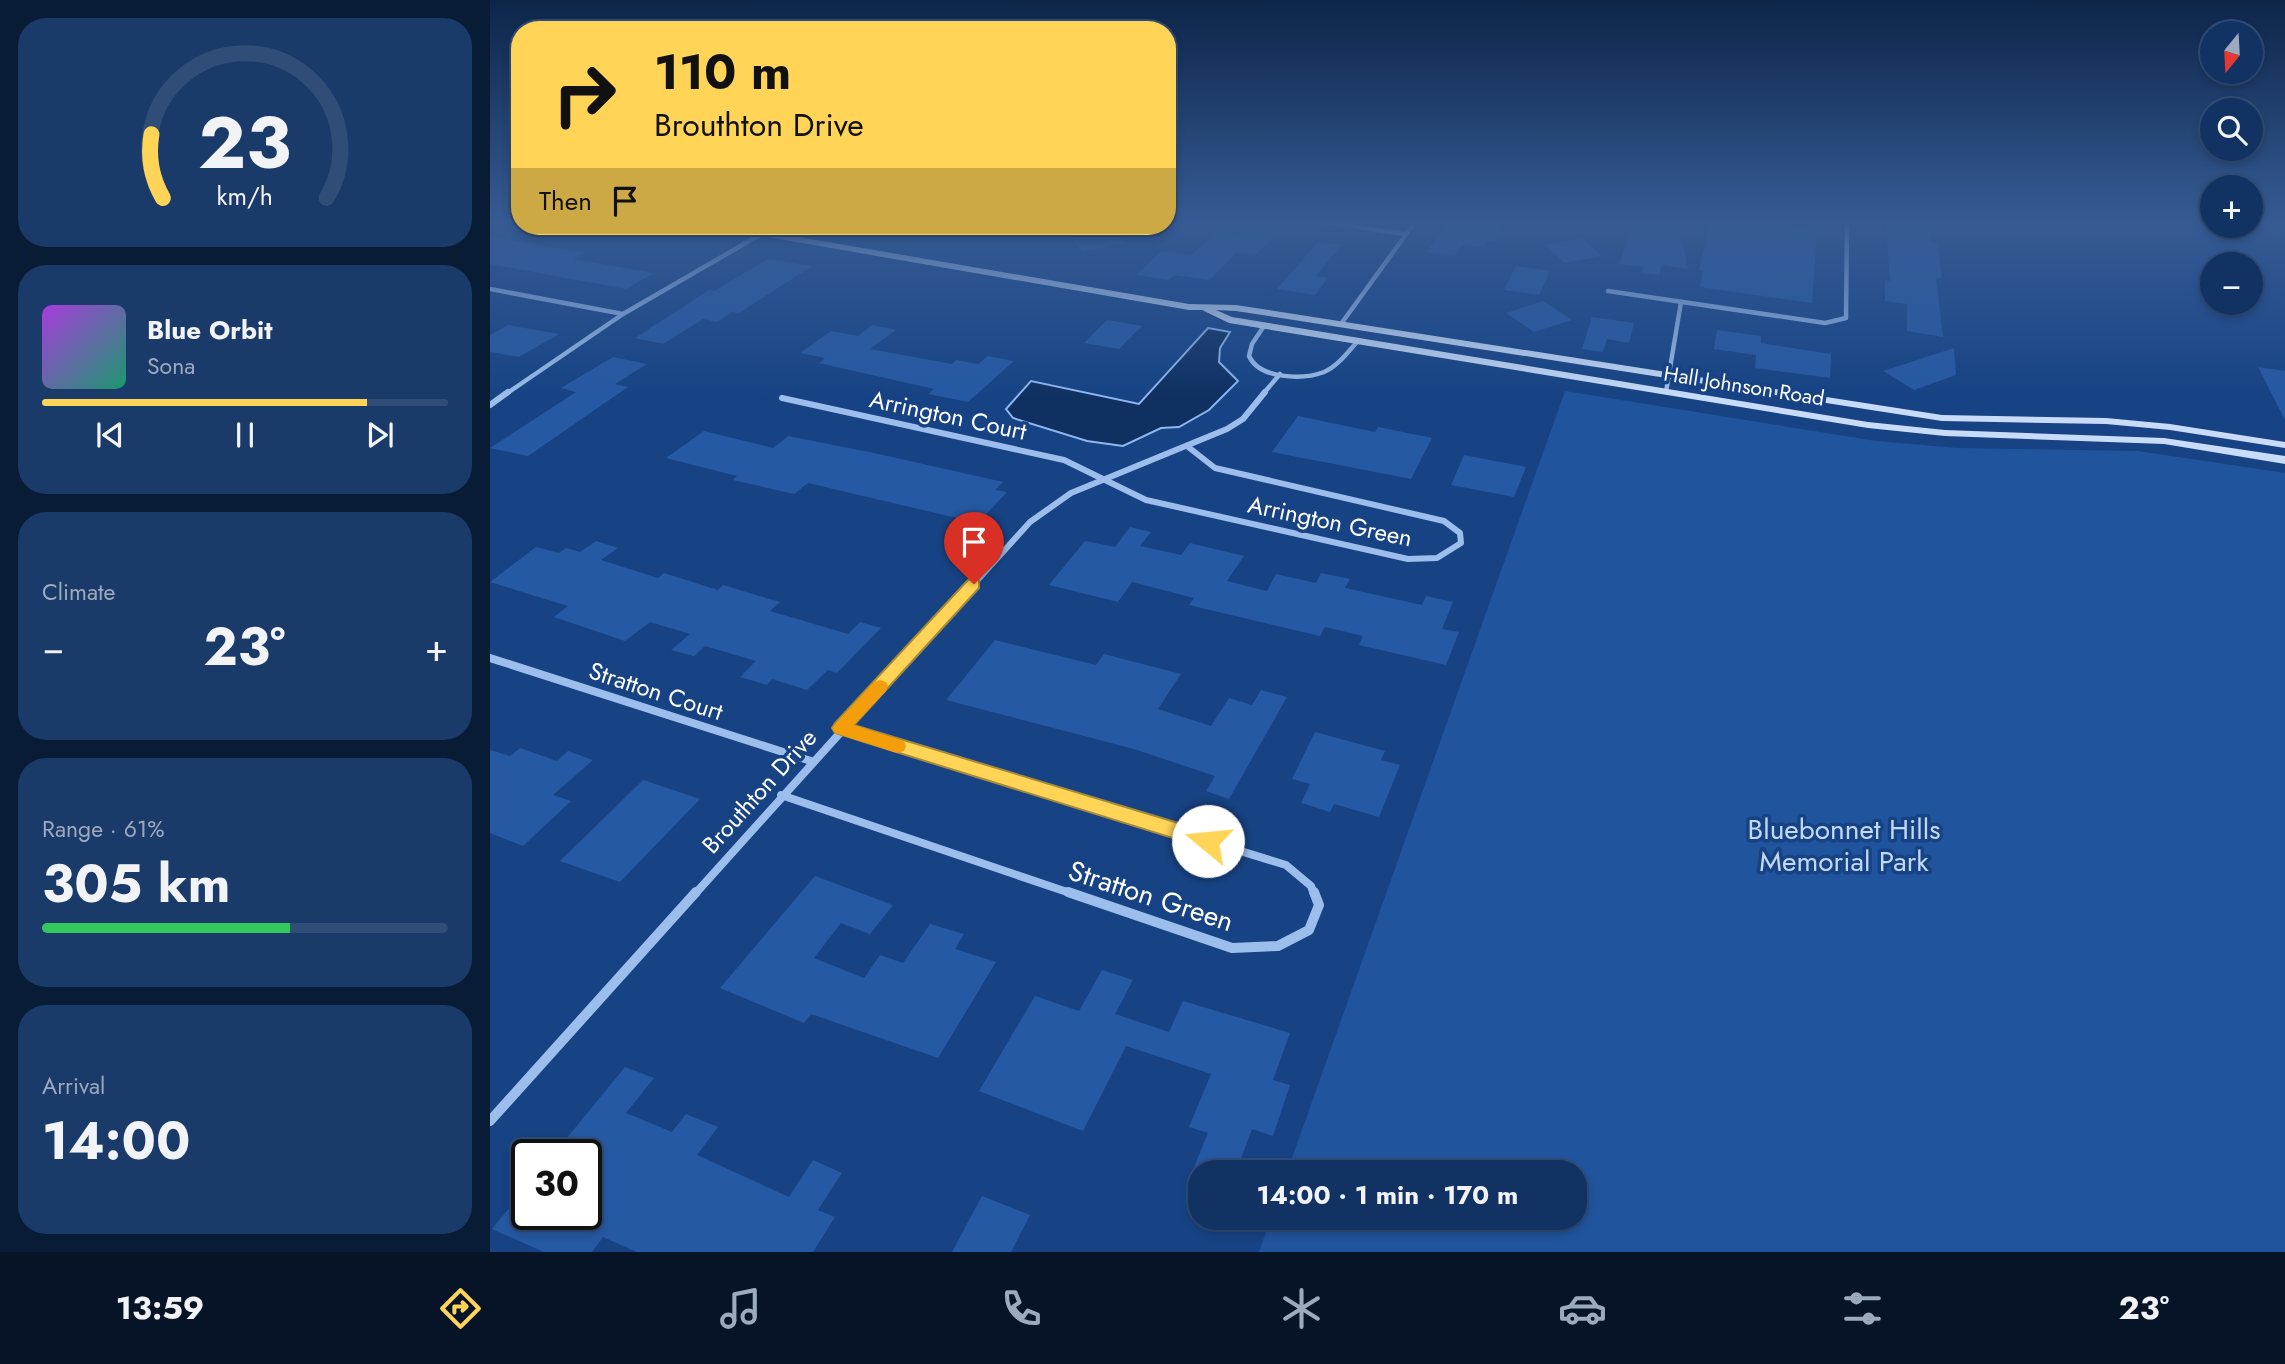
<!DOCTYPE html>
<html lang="en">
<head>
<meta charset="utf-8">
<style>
  body { margin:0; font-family:Jost,sans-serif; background:#1a3a69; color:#f1f3f6; height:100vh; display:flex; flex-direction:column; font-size:26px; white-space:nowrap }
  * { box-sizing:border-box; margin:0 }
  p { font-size:23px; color:#9caabe }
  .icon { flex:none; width:38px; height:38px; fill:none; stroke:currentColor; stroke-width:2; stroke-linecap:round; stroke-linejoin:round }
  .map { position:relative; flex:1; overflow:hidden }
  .sheet { display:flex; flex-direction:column; gap:18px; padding:18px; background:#091c36; width:490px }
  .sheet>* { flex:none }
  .hud { position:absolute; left:21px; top:21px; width:665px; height:214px; border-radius:28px; box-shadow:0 4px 10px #0003,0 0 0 2px #304d78; background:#ffd457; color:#111; overflow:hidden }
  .needle { width:46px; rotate:198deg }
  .buttons { position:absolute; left:1710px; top:21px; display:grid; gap:14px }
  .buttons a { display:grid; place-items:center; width:63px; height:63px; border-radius:50%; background:#113263; box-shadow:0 4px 10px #0003,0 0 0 2px #304d78; font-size:35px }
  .speed { position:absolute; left:21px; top:1139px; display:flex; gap:14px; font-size:35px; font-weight:700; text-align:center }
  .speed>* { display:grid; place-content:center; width:91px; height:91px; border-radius:50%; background:#113263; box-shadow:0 4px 10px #0003,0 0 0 2px #304d78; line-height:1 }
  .speed .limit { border:4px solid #111; border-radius:10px; background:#fff; color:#111 }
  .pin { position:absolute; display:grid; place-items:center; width:60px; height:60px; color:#fff; margin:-72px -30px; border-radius:50% 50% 50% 0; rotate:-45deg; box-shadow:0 0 7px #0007 }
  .pin .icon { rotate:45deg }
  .me { position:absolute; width:77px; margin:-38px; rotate:287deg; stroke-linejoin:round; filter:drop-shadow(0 0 5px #0008) }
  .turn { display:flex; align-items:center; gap:24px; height:147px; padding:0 28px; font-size:32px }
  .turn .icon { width:91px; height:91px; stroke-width:2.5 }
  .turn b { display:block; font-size:49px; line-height:60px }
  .then { display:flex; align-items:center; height:66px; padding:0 28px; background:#0003; gap:14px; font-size:26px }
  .big { font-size:52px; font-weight:700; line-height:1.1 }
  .sheet .widget { flex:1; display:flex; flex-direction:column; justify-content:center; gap:10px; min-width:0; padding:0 24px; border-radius:28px; background:#1a3a69 }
  .sheet .dial { align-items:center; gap:0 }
  .dial svg { height:182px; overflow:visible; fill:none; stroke:#304d78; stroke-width:7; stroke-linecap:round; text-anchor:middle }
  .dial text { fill:#f1f3f6; stroke:none }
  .song { display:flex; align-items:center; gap:21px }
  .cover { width:84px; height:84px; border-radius:10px; background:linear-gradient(135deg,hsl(280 70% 55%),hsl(160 70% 35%)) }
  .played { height:7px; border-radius:4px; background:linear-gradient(90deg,#ffd457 80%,#304d78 80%) }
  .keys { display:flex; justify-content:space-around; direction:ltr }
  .heat { display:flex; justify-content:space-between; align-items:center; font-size:38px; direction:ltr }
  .charge { height:10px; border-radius:5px; background:linear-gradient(90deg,#34c759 61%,#304d78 0) }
  .trip { position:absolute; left:698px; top:1160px; width:399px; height:70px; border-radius:28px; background:#113263; box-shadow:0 4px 10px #0003,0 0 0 2px #304d78; font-weight:700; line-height:70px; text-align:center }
  .menu { display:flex; height:112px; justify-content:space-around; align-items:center; background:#071428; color:#9caabe }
  .menu .icon { width:49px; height:49px }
  .menu .current { color:#ffd457 }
  .menu b { font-size:32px; color:#f1f3f6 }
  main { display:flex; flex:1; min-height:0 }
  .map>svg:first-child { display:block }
  .green { fill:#20549d }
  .water { fill:#0f3061; stroke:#8eb8ef; stroke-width:2 }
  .building { fill:#2659a3 }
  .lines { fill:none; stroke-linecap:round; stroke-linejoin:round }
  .minor-far3 { stroke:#9cbeec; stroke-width:4.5 }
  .minor-far2 { stroke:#9cbeec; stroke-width:6 }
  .minor-far1 { stroke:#9cbeec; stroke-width:8 }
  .minor { stroke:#9cbeec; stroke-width:10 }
  .secondary { fill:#c8dcf9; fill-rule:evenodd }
  .route { fill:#ffd457; stroke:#a68a39; stroke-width:2 }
  .slow { fill:#f59e0b }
  .labels { text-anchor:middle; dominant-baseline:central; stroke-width:7; stroke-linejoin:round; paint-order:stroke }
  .far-street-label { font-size:21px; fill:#fff; stroke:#174384 }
  .street-label { font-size:24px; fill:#fff; stroke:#174384 }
  .near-park-label { font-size:28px; fill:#c1d9f9; stroke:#174384 }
  .near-street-label { font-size:28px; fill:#fff; stroke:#174384 }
</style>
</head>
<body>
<main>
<section class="sheet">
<div class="widget dial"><svg viewBox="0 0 100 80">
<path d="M14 69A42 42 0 1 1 86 69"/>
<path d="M14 69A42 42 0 0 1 9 41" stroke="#ffd457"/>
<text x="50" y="56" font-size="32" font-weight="700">23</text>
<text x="50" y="72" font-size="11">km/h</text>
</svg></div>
<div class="widget">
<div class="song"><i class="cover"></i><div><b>Blue Orbit</b><p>Sona</p></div></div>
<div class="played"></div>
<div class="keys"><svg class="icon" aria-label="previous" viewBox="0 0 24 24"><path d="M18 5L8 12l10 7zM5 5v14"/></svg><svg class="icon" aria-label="pause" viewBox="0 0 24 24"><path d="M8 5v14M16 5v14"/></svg><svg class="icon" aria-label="next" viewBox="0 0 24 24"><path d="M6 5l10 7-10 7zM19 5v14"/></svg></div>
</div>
<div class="widget"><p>Climate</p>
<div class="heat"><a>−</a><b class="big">23°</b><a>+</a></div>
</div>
<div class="widget"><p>Range · 61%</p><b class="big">305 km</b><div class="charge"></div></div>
<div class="widget"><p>Arrival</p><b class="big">14:00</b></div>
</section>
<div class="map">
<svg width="1795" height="1252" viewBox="0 0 1795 1252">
  <rect width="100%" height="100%" fill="#174384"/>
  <path class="green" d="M 1075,391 L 1386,441 L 1467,448 L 1648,451 L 1795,473 L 1795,1252 L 769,1252 L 781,1218 L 1085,1218 L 1085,1172 L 797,1172 Z"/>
  <path class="water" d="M 718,328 L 740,332 L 730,348 L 729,362 L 748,381 L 719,410 L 689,427 L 671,428 L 633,446 L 597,441 L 523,418 L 516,409 L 541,381 L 649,404 Z"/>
  <g class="building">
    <path d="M 957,222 L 1015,222 L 1004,242 L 997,241 L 993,247 L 972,245 L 965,256 L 937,252 Z"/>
    <path d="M 1144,222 L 1188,222 L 1198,269 L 1172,265 L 1169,275 L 1152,273 L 1153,267 L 1129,264 Z"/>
    <path d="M 1220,222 L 1259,222 L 1327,230 L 1322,303 L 1210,287 L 1213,271 L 1209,270 Z"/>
    <path d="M 1396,222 L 1438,222 L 1441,242 L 1447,243 L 1452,278 L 1446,278 L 1453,337 L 1417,331 L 1417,304 L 1395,301 L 1395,280 L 1400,281 Z"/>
    <path d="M 574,226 L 622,226 L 635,243 L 592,252 Z"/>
    <path d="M 754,230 L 786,235 L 765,255 L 747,252 L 720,280 L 684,275 L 679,280 L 646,275 L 671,251 L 700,256 L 728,232 L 748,235 Z"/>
    <path d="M 0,236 L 95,253 L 83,259 L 164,273 L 136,289 L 0,264 Z"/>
    <path d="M 1091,238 L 1112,256 L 1075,263 L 1055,245 Z"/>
    <path d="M 828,242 L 851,245 L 826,276 L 838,278 L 825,295 L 787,289 Z"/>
    <path d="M 278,259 L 322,266 L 249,313 L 242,312 L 227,322 L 213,319 L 173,344 L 145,338 L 219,290 L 224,291 Z"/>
    <path d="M 1026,266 L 1060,271 L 1049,295 L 1014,290 Z"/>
    <path d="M 1053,301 L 1082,320 L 1044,332 L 1016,313 Z"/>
    <path d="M 1102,317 L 1144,323 L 1139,343 L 1117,339 L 1113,352 L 1092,349 Z"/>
    <path d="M 617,320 L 652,326 L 629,349 L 594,343 Z"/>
    <path d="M 18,325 L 69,334 L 29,357 L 0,352 L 0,335 Z"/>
    <path d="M 382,325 L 406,330 L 380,349 L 462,364 L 466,360 L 488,364 L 498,356 L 524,361 L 478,402 L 438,394 L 444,389 L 329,363 L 335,358 L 310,353 L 341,331 L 368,336 Z"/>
    <path d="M 1227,330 L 1271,336 L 1271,343 L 1341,354 L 1340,378 L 1265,368 L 1266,355 L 1224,349 Z"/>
    <path d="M 1464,348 L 1466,375 L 1424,390 L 1393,371 Z"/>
    <path d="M 123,357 L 157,364 L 125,384 L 138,387 L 38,456 L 0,448 L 86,392 L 71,388 Z"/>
    <path d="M 1768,367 L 1795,371 L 1795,420 Z"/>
    <path d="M 808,416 L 885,432 L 888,427 L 942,438 L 921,479 L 782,452 Z"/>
    <path d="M 214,431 L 283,448 L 298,436 L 384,453 L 513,482 L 505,490 L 517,492 L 488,523 L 318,483 L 304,494 L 243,480 L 247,476 L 176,458 Z"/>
    <path d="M 974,455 L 1036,467 L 1024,497 L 961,485 Z"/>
    <path d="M 640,527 L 661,532 L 650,546 L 691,555 L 700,543 L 754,556 L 737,581 L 777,591 L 786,574 L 826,583 L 831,573 L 860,579 L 855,588 L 932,605 L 936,596 L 963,602 L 952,629 L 969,632 L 956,665 L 869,645 L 873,636 L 835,627 L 830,636 L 699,605 L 704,598 L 642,582 L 628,602 L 559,585 L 595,541 L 625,547 Z"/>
    <path d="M 106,541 L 128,548 L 111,560 L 168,578 L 174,573 L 228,590 L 233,585 L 290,602 L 280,611 L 358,634 L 370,622 L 391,628 L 347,673 L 338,670 L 317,690 L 282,679 L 277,685 L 250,677 L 266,661 L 215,646 L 204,656 L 181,650 L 200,634 L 160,622 L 135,641 L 64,617 L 78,606 L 0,582 L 46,547 L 69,553 L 76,548 L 90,552 Z"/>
    <path d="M 505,640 L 606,665 L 614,654 L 691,674 L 668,709 L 721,726 L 739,698 L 762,705 L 771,690 L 797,697 L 739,799 L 716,791 L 725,776 L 644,749 L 456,700 Z"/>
    <path d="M 825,732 L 895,751 L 891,760 L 910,765 L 889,817 L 844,804 L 840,812 L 811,803 L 820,784 L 802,779 Z"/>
    <path d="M 30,748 L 67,761 L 78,751 L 103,760 L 63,795 L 81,801 L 33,846 L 0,833 L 0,750 L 20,756 Z"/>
    <path d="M 153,780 L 210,799 L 130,882 L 70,861 Z"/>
    <path d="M 325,876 L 403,905 L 380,934 L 351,923 L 324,958 L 374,978 L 390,955 L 413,963 L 440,924 L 474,934 L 465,949 L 506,962 L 448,1058 L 321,1014 L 314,1023 L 230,988 Z"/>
    <path d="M 612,970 L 643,980 L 625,1014 L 679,1032 L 693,1001 L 800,1033 L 783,1080 L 800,1085 L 783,1136 L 762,1129 L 746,1172 L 702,1172 L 718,1133 L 699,1127 L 721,1074 L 636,1046 L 593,1131 L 489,1091 L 545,996 L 589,1011 Z"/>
    <path d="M 135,1067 L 164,1078 L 136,1113 L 182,1132 L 196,1114 L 228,1127 L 207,1155 L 299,1197 L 323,1160 L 352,1173 L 328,1210 L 345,1217 L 323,1252 L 147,1252 L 113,1237 L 102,1252 L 54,1252 L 2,1229 L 37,1186 L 37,1214 L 96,1214 L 96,1155 L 63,1155 Z"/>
    <path d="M 492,1196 L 540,1215 L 521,1252 L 462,1252 Z"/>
  </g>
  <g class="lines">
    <g class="minor-far3">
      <path d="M 834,222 L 916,234"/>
      <path d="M 684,224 L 689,222"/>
      <path d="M 0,289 L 133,314"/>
      <path d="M 1118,291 L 1335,323 L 1356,318 L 1357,222"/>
      <path d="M 851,324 L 925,222"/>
      <path d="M 774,326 L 762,344 L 759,356 C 769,379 813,380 834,372 C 848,366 858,352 867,342"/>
      <path d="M 1176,392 L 1191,302"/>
      <path d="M 16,394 L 133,314 L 273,233"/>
      <path d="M 773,394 L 790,374"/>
    </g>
    <g class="minor-far2">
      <path d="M 292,398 L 574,460 L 656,500 L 918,559 L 947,558 L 971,543 L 970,533 L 954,521 L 725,468 L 697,446"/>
      <path d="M 0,405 L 18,392"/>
      <path d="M 457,614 L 540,522 L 581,493 L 737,429 L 753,419 L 775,392"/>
    </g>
    <g class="minor-far1">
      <path d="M 0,658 L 321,761"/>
      <path d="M 351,728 L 796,865 L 821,886 L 824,894"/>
      <path d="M 291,795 L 583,894"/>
      <path d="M 205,894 L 459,612"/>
    </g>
    <g class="minor">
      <path d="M 578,892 L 742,948 L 788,946 L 819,930 L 829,905 L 824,892"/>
      <path d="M 0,1121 L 206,892"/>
    </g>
    <path class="secondary" d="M 227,226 L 244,226 L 699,304 L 746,305 L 1452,415 L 1616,418 L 1680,424 L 1795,442 L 1795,448 L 1680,430 L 1616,424 L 1452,421 L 746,311 L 726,310 L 742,317 L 1378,422 L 1455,430 L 1674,438 L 1795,456 L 1795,464 L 1674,444 L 1455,436 L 1378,428 L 739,323 L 712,310 L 699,310 L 231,229 Z"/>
  </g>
  <linearGradient id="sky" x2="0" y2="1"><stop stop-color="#0d2549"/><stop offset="0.56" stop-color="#365b94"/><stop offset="1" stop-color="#365b94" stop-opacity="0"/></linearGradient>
  <rect width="1795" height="397" fill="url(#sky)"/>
  <path class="route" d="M 484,579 L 489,580 L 489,588 L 364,725 L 718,832 L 724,835 L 727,841 L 724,847 L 718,849 L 345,733 L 342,728 L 345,723 L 478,580 Z"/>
  <path class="slow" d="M 390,680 L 396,682 L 398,686 L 396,691 L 364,725 L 414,741 L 416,746 L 414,751 L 407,753 L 345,733 L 342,728 L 384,682 Z"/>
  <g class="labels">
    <g class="far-street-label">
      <text transform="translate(1254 386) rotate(9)">Hall Johnson Road</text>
    </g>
    <g class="street-label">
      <text transform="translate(458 415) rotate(12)">Arrington Court</text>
      <text transform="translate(840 521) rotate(12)">Arrington Green</text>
      <text transform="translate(166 691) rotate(18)">Stratton Court</text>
      <text transform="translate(269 791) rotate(-48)">Brouthton Drive</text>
    </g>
    <g class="near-park-label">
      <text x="1354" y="829">Bluebonnet Hills<tspan x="1354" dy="32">Memorial Park</tspan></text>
    </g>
    <g class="near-street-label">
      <text transform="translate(661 896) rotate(18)">Stratton Green</text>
    </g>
  </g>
</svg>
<div class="buttons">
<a><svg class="needle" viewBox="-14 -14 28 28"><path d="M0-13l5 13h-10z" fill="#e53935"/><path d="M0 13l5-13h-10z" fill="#9caabe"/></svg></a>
<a><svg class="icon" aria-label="search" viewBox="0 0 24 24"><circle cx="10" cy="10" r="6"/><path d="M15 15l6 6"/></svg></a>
<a>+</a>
<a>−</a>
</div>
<div class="speed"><div class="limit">30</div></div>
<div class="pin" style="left:484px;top:584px;background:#d93025"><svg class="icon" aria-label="arrive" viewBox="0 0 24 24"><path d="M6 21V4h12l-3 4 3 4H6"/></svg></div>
<svg class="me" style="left:718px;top:841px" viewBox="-20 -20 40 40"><circle r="19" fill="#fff"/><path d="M0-13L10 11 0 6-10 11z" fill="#ffd457"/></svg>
<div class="trip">14:00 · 1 min · 170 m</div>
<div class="hud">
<div class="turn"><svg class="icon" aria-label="right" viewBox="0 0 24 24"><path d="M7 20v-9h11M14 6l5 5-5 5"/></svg><div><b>110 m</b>Brouthton Drive</div></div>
<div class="then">Then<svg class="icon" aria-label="arrive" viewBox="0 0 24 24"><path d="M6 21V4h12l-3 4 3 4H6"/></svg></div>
</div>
</div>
</main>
<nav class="menu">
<b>13:59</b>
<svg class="icon current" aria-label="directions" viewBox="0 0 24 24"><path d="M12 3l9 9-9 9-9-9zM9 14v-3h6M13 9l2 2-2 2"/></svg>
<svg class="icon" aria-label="music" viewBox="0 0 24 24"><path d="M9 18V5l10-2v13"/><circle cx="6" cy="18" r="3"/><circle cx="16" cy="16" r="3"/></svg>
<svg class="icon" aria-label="phone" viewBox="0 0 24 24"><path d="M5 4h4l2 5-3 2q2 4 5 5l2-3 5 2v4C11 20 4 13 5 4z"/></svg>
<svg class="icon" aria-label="climate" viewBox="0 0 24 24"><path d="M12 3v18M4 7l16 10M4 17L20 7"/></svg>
<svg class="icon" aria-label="car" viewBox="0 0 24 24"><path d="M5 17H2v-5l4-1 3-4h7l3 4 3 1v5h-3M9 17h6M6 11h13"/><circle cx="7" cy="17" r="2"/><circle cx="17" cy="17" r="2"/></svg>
<svg class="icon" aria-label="filters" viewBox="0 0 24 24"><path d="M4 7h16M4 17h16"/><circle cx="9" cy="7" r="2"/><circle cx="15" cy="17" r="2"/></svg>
<b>23°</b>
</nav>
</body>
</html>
